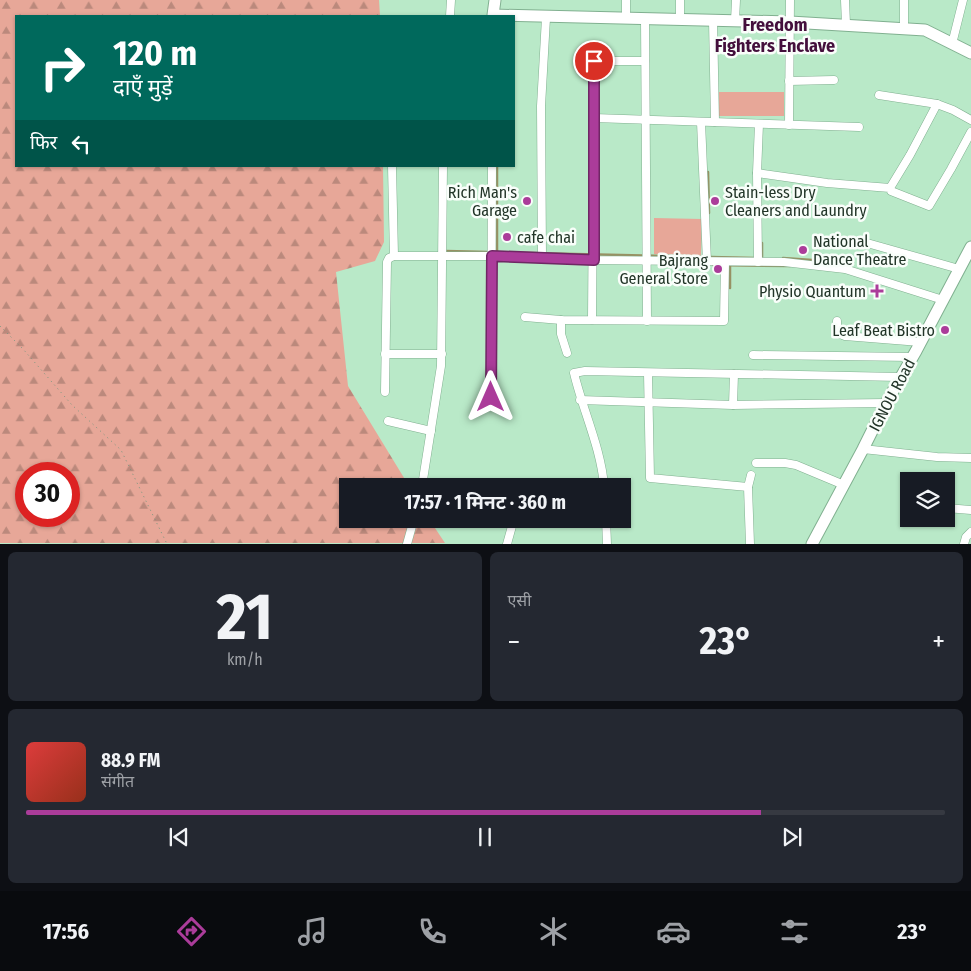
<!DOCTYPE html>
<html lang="hi">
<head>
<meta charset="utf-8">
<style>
  body { margin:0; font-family:"Fira Sans Condensed","Noto Sans Devanagari",sans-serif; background:#242831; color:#f1f3f6; height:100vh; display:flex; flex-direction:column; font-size:19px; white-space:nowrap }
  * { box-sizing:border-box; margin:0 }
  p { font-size:16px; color:#9ea1a6 }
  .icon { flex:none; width:28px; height:28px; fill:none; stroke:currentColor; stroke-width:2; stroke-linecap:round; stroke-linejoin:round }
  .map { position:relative; height:544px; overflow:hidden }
  .sheet { display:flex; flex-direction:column; gap:8px; padding:8px; background:#0d0f14; flex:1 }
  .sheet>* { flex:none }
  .guide { position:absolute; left:15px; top:15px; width:500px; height:152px; border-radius:0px; box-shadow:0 1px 4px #0004; background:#00695c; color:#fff; overflow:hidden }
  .buttons { position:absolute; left:900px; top:472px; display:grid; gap:10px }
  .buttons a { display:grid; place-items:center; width:55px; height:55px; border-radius:0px; background:#171b24; box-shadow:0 1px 4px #0004; font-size:25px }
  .speed { position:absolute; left:15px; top:462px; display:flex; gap:10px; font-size:25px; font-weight:700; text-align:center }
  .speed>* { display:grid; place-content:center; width:65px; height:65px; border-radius:50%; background:#171b24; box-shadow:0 1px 4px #0004; line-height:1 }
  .speed .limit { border:8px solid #d22; background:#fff; color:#111 }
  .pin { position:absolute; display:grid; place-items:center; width:42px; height:42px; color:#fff; margin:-21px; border:2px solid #fff; border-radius:50%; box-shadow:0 1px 5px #0007 }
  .me { position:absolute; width:55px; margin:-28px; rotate:0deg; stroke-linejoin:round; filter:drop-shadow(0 0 4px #0008) }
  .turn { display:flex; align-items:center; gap:18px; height:105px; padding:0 15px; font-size:22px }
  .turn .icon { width:65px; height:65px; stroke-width:2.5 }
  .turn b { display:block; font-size:35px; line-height:42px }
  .then { display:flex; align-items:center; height:48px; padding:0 15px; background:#0003; gap:10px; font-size:19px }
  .big { font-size:38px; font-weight:700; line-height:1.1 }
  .sheet .card { flex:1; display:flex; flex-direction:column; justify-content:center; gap:8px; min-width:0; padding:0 18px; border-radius:8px; background:#242831 }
  .sheet .dial { align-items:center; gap:0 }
  .dial b { font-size:65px; line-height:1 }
  .song { display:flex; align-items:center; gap:15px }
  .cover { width:60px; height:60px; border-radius:8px; background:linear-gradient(135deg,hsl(0 70% 55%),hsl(10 70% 35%)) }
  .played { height:5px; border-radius:2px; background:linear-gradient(90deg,#ab3c9a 80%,#363941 80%) }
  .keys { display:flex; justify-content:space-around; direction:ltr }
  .heat { display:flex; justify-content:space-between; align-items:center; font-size:28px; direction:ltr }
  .sheet .tiles { flex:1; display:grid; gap:8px; grid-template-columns:1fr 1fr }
  .card:last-child { grid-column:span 2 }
  .trip { position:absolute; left:339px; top:478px; width:292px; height:50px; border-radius:0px; background:#171b24; box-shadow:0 1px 4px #0004; font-weight:700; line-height:50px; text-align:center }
  .tab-bar { display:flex; height:80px; justify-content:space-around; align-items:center; background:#090b0e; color:#9ea1a6 }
  .tab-bar .icon { width:35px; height:35px }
  .tab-bar .current { color:#ab3c9a }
  .tab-bar b { font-size:22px; color:#f1f3f6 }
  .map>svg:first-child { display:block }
  .green { fill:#e7a798 }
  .forest { fill:url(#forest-firs); fill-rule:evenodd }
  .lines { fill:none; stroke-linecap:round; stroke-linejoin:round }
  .stream { stroke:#979163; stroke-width:2.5 }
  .street-casing { stroke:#81b090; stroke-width:9 }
  .secondary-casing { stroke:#81b090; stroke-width:13 }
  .path { stroke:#73957e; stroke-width:1; stroke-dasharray:1 4; stroke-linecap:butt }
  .street { stroke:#fff; stroke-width:8 }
  .secondary { stroke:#fff; stroke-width:11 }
  .route-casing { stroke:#6f2764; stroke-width:12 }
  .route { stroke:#ab3c9a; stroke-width:9 }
  .poi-dot { fill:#ab3c9a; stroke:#f9fefa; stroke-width:2 }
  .labels { text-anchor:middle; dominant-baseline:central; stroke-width:5; stroke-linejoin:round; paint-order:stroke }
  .poi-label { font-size:16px; fill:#223528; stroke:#f9fefa; text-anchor:end }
  .street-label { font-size:16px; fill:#223528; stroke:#f9fefa }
  .neighbourhood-label { font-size:18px; font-weight:bold; fill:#440f3c; stroke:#f9fefa }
</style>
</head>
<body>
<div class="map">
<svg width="971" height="544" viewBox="0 0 971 544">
  <defs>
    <pattern id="forest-firs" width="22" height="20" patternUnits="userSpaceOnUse" patternTransform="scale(1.25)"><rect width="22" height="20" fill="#e7a798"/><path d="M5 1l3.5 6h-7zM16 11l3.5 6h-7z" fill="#bb897c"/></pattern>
  </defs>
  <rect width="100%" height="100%" fill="#b9e9c8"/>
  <g class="green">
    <rect x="719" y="92" width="65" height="24"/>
    <path d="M 654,218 L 702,219 L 701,255 L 654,254 Z"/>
  </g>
  <path class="forest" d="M 0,0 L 379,0 L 380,16 L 16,16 L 16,166 L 383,166 L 384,242 L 375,261 L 336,272 L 348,386 L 409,486 L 348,486 L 348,519 L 429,519 L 445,543 L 0,543 ZM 26,474 L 69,474 L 69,516 L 26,516 Z"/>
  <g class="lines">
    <g class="stream">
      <path d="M 497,166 L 497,252"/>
      <path d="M 708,172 L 709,213"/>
      <path d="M 762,243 L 762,258"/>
      <path d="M 446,251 L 755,258"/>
      <path d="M 783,258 L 827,261"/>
      <path d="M 713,265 L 790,266"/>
      <path d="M 730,288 L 730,265"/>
    </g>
    <g class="street-casing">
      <g id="street">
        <path d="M 626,0 L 626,18"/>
        <path d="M 680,0 L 680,19"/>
        <path d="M 845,0 L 846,24"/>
        <path d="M 904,0 L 904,29"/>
        <path d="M 450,16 L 451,0"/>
        <path d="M 645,18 L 647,321"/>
        <path d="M 713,20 L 715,122"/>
        <path d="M 735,21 L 736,0"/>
        <path d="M 952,44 L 963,0"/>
        <path d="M 789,81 L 834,80"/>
        <path d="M 879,95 L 937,104"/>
        <path d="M 594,118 L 859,127"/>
        <path d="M 701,122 L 707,262"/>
        <path d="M 789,125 L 790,0"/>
        <path d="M 392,166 L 394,256"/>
        <path d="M 757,173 L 827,183 L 890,188 L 891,191 L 929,206 L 951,169 L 971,132"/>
        <path d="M 890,188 L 910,155 L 937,104 L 953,110 L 971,120"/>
        <path d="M 860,241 L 959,269"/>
        <path d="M 542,258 L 541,106 L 546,18"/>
        <path d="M 758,262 L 757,173 L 759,124"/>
        <path d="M 525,317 L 561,320 L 724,321 L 725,262"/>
        <path d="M 561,320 L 561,334 L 567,353"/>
        <path d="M 592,320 L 594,61 L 645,61"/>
        <path d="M 837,321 L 837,329 L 840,334 L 845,336 L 920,342"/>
        <path d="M 385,354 L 442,354"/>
        <path d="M 753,355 L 912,357"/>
        <path d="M 648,373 L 650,478 L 748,487 L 750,544"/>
        <path d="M 385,392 L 387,262 L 389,258 L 394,256 L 492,256 L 594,260 L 784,262 L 845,269 L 943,300"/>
        <path d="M 491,397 L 492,166"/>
        <path d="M 580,400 L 733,405 L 886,403"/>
        <path d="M 733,405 L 734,374"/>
        <path d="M 388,421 L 431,431"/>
        <path d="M 863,449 L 937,457 L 971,458"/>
        <path d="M 756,463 L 785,463 L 796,465 L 844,485"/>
        <path d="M 422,486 L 441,366 L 443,166"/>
        <path d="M 604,486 C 601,448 583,411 574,373 L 585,371 L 900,377"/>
        <path d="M 748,487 L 751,475"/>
        <path d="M 946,508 L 971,510"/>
        <path d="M 606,519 L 607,544"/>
        <path d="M 407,544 L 414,519"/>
        <path d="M 507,544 L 514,519"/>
        <path d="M 964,544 L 966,537 L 971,532"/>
      </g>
    </g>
    <g class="secondary-casing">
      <g id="secondary">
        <path d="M 495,0 L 493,15 L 790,22 L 925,30 L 971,53"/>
        <path d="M 812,544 L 863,449 L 886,403 L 916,351 L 971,247"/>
      </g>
    </g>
    <path class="path" d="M 0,326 L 23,349 L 72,405 L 121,450 L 167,544"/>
    <use href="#street" class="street"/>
    <use href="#secondary" class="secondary"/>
  </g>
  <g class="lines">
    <g class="route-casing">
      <path id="route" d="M 491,397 L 492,256 L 594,260 L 594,61"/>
    </g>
    <use href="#route" class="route"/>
  </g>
  <g class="poi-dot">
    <circle cx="527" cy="201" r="5"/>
    <circle cx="715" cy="201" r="5"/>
    <circle cx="507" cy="237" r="5"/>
    <circle cx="803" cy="250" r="5"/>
    <circle cx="718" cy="269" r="5"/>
    <path d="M874.5 283.5h5v5h5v5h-5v5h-5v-5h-5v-5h5z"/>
    <circle cx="945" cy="330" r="5"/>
  </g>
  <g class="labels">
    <g class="poi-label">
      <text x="517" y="192">Rich Man's<tspan x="517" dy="18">Garage</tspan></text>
      <text x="725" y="192" text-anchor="start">Stain-less Dry<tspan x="725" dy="18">Cleaners and Laundry</tspan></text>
      <text x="517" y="237" text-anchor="start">cafe chai</text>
      <text x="813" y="241" text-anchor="start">National<tspan x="813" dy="18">Dance Theatre</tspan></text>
      <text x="708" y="260">Bajrang<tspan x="708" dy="18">General Store</tspan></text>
      <text x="866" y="291">Physio Quantum</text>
      <text x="935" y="330">Leaf Beat Bistro</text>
    </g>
    <g class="street-label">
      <text transform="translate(892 395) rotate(-62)">IGNOU Road</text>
    </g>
    <g class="neighbourhood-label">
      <text x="775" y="25">Freedom<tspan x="775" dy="21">Fighters Enclave</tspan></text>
    </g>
  </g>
</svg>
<div class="buttons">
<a><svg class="icon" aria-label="layers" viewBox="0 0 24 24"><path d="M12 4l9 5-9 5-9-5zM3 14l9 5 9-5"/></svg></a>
</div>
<div class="speed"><div class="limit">30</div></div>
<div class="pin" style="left:594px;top:61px;background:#d93025"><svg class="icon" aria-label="arrive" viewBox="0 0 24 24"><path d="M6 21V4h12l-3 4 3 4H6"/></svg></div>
<svg class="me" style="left:491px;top:397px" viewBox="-20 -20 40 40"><path d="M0-17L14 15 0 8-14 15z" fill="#ab3c9a" stroke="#fff" stroke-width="4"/></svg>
<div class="trip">17:57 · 1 मिनट · 360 m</div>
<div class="guide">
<div class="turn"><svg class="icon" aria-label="right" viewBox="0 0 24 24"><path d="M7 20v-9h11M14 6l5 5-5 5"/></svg><div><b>120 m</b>दाएँ मुड़ें</div></div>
<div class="then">फिर<svg class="icon" aria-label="left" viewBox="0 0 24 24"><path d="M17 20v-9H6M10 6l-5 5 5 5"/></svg></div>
</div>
</div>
<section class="sheet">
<div class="tiles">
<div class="card dial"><b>21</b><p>km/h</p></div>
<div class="card"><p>एसी</p>
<div class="heat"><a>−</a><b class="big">23°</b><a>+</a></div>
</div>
<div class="card">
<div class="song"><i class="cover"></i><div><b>88.9 FM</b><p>संगीत</p></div></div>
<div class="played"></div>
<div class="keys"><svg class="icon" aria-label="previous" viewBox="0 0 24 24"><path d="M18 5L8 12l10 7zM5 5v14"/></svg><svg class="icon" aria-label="pause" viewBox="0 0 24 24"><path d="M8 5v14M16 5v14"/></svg><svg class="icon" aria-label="next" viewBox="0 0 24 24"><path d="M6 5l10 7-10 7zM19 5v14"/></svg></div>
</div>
</div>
</section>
<nav class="tab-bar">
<b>17:56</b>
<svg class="icon current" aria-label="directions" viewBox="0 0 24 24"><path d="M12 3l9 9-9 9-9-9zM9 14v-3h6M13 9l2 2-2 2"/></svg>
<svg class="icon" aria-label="music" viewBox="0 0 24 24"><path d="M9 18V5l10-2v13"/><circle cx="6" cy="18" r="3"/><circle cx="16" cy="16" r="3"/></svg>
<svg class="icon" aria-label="phone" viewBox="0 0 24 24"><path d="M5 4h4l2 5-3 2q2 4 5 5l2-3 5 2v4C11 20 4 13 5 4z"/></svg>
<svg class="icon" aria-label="climate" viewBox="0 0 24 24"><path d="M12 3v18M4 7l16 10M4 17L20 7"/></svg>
<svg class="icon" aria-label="car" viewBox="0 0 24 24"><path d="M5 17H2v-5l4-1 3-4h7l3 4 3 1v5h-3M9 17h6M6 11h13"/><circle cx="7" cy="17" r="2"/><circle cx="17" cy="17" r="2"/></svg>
<svg class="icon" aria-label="filters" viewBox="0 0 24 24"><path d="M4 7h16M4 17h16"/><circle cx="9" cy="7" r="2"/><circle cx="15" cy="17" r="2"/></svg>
<b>23°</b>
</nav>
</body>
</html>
